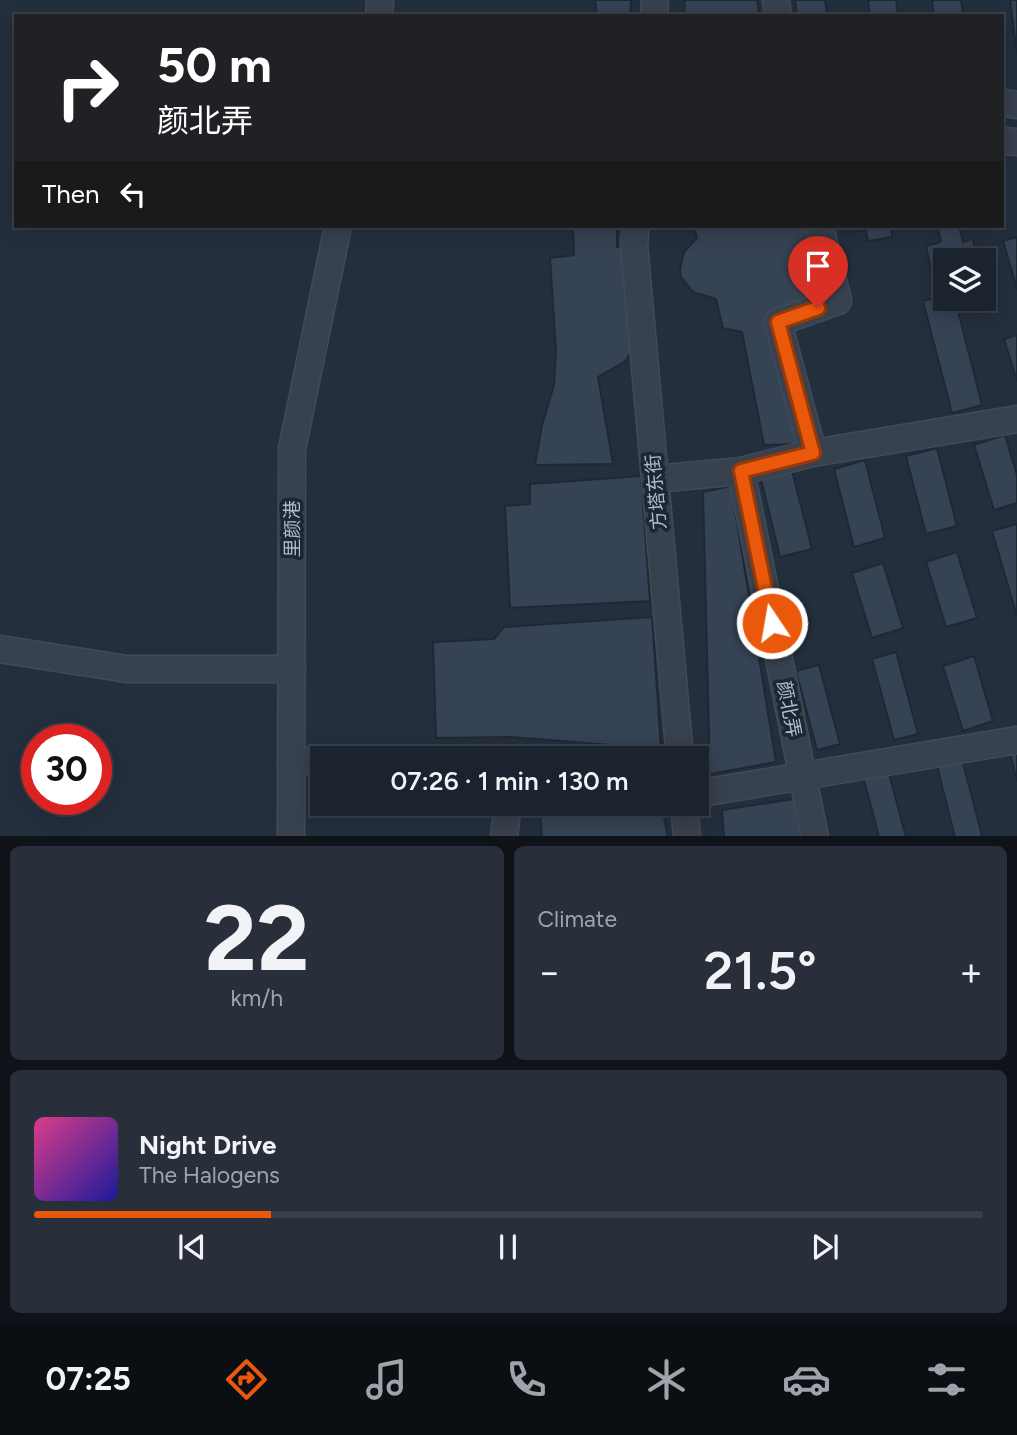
<!DOCTYPE html>
<html lang="en">
<head>
<meta charset="utf-8">
<style>
  body { margin:0; font-family:Figtree,"Noto Sans SC",sans-serif; background:#282f3a; color:#f1f3f6; height:100vh; display:flex; flex-direction:column; font-size:26px; white-space:nowrap }
  * { box-sizing:border-box; margin:0 }
  p { font-size:23px; color:#a0a4aa }
  .icon { flex:none; width:38px; height:38px; fill:none; stroke:currentColor; stroke-width:2; stroke-linecap:round; stroke-linejoin:round }
  .map { position:relative; height:836px; overflow:hidden }
  .side { display:flex; flex-direction:column; gap:10px; padding:10px; background:#0f1319; flex:1 }
  .side>* { flex:none }
  .hud { position:absolute; left:14px; top:14px; width:990px; height:214px; border-radius:0px; box-shadow:0 4px 18px #0003,0 0 0 2px #39404a; background:#202124; color:#fff; overflow:hidden }
  .controls { position:absolute; left:933px; top:248px; display:grid; gap:14px }
  .controls a { display:grid; place-items:center; width:63px; height:63px; border-radius:0px; background:#1b232e; box-shadow:0 4px 18px #0003,0 0 0 2px #39404a; font-size:35px }
  .speed { position:absolute; left:21px; top:724px; display:flex; gap:14px; font-size:35px; font-weight:700; text-align:center }
  .speed>* { display:grid; place-content:center; width:91px; height:91px; border-radius:50%; background:#1b232e; box-shadow:0 4px 18px #0003,0 0 0 2px #39404a; line-height:1 }
  .speed .limit { border:10px solid #d22; background:#fff; color:#111 }
  .pin { position:absolute; display:grid; place-items:center; width:60px; height:60px; color:#fff; margin:-72px -30px; border-radius:50% 50% 50% 0; rotate:-45deg; box-shadow:0 0 7px #0007 }
  .pin .icon { rotate:45deg }
  .me { position:absolute; width:77px; margin:-38px; rotate:348deg; stroke-linejoin:round; filter:drop-shadow(0 0 5px #0008) }
  .turn { display:flex; align-items:center; gap:24px; height:147px; padding:0 28px; font-size:32px }
  .turn .icon { width:91px; height:91px; stroke-width:2.5 }
  .turn b { display:block; font-size:49px; line-height:60px }
  .then { display:flex; align-items:center; height:66px; padding:0 28px; background:#0003; gap:14px; font-size:26px }
  .big { font-size:52px; font-weight:600; line-height:1.1 }
  .side .tile { flex:1; display:flex; flex-direction:column; justify-content:center; gap:10px; min-width:0; padding:0 24px; border-radius:10px; background:#282f3a }
  .side .dial { align-items:center; gap:0 }
  .dial b { font-size:91px; line-height:1 }
  .song { display:flex; align-items:center; gap:21px }
  .cover { width:84px; height:84px; border-radius:10px; background:linear-gradient(135deg,hsl(330 70% 55%),hsl(240 70% 35%)) }
  .played { height:7px; border-radius:4px; background:linear-gradient(90deg,#ea580c 25%,#39404a 25%) }
  .keys { display:flex; justify-content:space-around; direction:ltr }
  .heat { display:flex; justify-content:space-between; align-items:center; font-size:38px; direction:ltr }
  .side .tiles { flex:1; display:grid; gap:10px; grid-template-columns:1fr 1fr }
  .tile:last-child { grid-column:span 2 }
  .trip { position:absolute; left:310px; top:746px; width:399px; height:70px; border-radius:0px; background:#1b232e; box-shadow:0 4px 18px #0003,0 0 0 2px #39404a; font-weight:600; line-height:70px; text-align:center }
  .dock { display:flex; height:112px; justify-content:space-around; align-items:center; background:#0b0e12; color:#a0a4aa }
  .dock .icon { width:49px; height:49px }
  .dock .current { color:#ea580c }
  .dock b { font-size:32px; color:#f1f3f6 }
  .map>svg:first-child { display:block }
  .building { fill:#364354; stroke:#1f2835; stroke-width:2 }
  .lines { fill:none; stroke-linecap:round; stroke-linejoin:round }
  .minor-casing { stroke:#414a57; stroke-width:29 }
  .minor { stroke:#38414e; stroke-width:26 }
  .route-casing { stroke:#983908; stroke-width:18 }
  .route { stroke:#ea580c; stroke-width:12 }
  .labels { text-anchor:middle; dominant-baseline:central; stroke-width:7; stroke-linejoin:round; paint-order:stroke }
  .street-label { font-size:19px; fill:#b4bcc9; stroke:#1d2633 }
</style>
</head>
<body>
<div class="map">
<svg width="1017" height="837" viewBox="0 0 1017 837">
  <rect width="100%" height="100%" fill="#242f3e"/>
  <g class="building">
    <path d="M 595,0 L 631,0 L 630,16 L 597,16 Z"/>
    <path d="M 685,0 L 757,0 L 759,16 L 684,16 Z"/>
    <path d="M 795,0 L 825,0 L 827,16 L 797,16 Z"/>
    <path d="M 868,0 L 896,0 L 898,16 L 870,16 Z"/>
    <path d="M 932,0 L 961,0 L 963,16 L 934,16 Z"/>
    <path d="M 1010,0 L 1017,0 L 1017,55 Z"/>
    <path d="M 573,226 L 617,226 L 617,247 L 626,247 L 636,346 L 624,362 L 598,377 L 613,464 L 535,465 L 542,425 L 554,385 L 556,351 L 550,258 L 574,255 Z"/>
    <path d="M 694,226 L 814,226 L 830,301 L 770,317 L 800,444 L 764,445 L 742,332 L 723,328 L 716,299 L 693,292 L 681,277 L 680,269 L 684,252 L 697,238 Z"/>
    <path d="M 844,226 L 891,226 L 892,237 L 868,241 L 866,230 L 845,232 Z"/>
    <path d="M 937,226 L 959,226 L 963,242 L 973,239 L 977,261 L 945,261 L 945,266 L 931,269 L 926,246 L 941,242 Z"/>
    <path d="M 1017,237 L 1017,289 L 1003,241 Z"/>
    <path d="M 945,295 L 945,299 L 955,299 L 982,405 L 952,413 L 923,301 Z"/>
    <path d="M 1017,335 L 1017,381 L 1004,339 Z"/>
    <path d="M 1005,435 L 1017,475 L 1017,503 L 994,510 L 974,445 Z"/>
    <path d="M 937,448 L 957,526 L 926,534 L 906,456 Z"/>
    <path d="M 865,460 L 885,538 L 854,547 L 834,469 Z"/>
    <path d="M 792,471 L 812,549 L 780,557 L 761,479 Z"/>
    <path d="M 641,476 L 650,601 L 510,608 L 505,506 L 530,504 L 530,484 Z"/>
    <path d="M 731,486 L 776,762 L 710,774 L 703,492 Z"/>
    <path d="M 1017,524 L 1017,616 L 992,531 Z"/>
    <path d="M 957,552 L 977,618 L 946,627 L 926,562 Z"/>
    <path d="M 883,563 L 903,628 L 872,638 L 852,573 Z"/>
    <path d="M 652,617 L 661,749 L 511,737 L 436,738 L 433,642 L 494,639 L 504,627 Z"/>
    <path d="M 896,652 L 918,734 L 894,740 L 872,659 Z"/>
    <path d="M 974,656 L 993,721 L 963,731 L 943,666 Z"/>
    <path d="M 819,665 L 840,744 L 817,750 L 796,671 Z"/>
    <path d="M 1017,751 L 1017,781 L 1010,753 Z"/>
    <path d="M 961,755 L 982,836 L 979,837 L 955,837 L 936,762 Z"/>
    <path d="M 888,770 L 906,837 L 879,837 L 863,776 Z"/>
    <path d="M 794,799 L 801,837 L 724,837 L 722,810 Z"/>
    <path d="M 539,803 L 661,803 L 668,837 L 542,837 Z"/>
  </g>
  <g class="lines">
    <g class="minor-casing">
      <g id="minor">
        <path d="M 776,0 L 778,16"/>
        <path d="M 379,16 L 380,0"/>
        <path d="M 654,16 L 655,0"/>
        <path d="M 1003,103 L 1017,105"/>
        <path d="M 1003,141 L 1017,142"/>
        <path d="M 636,226 L 634,244 L 680,758"/>
        <path d="M 813,453 L 1017,419"/>
        <path d="M 655,479 L 741,471"/>
        <path d="M 0,649 L 127,669 L 292,669"/>
        <path d="M 291,761 L 322,761"/>
        <path d="M 696,794 L 1017,740"/>
        <path d="M 684,803 L 687,837"/>
        <path d="M 291,837 L 292,449 L 338,226"/>
        <path d="M 504,837 L 508,803"/>
        <path d="M 815,837 L 741,471 L 813,453 L 778,322 L 838,301 L 820,226"/>
      </g>
    </g>
    <use href="#minor" class="minor"/>
  </g>
  <g class="lines">
    <g class="route-casing">
      <path id="route" d="M 772,623 L 741,471 L 813,453 L 778,322 L 818,308"/>
    </g>
    <use href="#route" class="route"/>
  </g>
  <g class="labels">
    <g class="street-label">
      <text transform="translate(656 492) rotate(-95)">方塔东街</text>
      <text transform="translate(292 529) rotate(-90)">里颜港</text>
      <text transform="translate(789 709) rotate(79)">颜北弄</text>
    </g>
  </g>
</svg>
<div class="controls">
<a><svg class="icon" aria-label="layers" viewBox="0 0 24 24"><path d="M12 4l9 5-9 5-9-5zM3 14l9 5 9-5"/></svg></a>
</div>
<div class="speed"><div class="limit">30</div></div>
<div class="pin" style="left:818px;top:308px;background:#d93025"><svg class="icon" aria-label="arrive" viewBox="0 0 24 24"><path d="M6 21V4h12l-3 4 3 4H6"/></svg></div>
<svg class="me" style="left:772px;top:623px" viewBox="-20 -20 40 40"><circle r="17" fill="#ea580c" stroke="#fff" stroke-width="3"/><path d="M0-11L8 9 0 5-8 9z" fill="#fff"/></svg>
<div class="trip">07:26 · 1 min · 130 m</div>
<div class="hud">
<div class="turn"><svg class="icon" aria-label="right" viewBox="0 0 24 24"><path d="M7 20v-9h11M14 6l5 5-5 5"/></svg><div><b>50 m</b>颜北弄</div></div>
<div class="then">Then<svg class="icon" aria-label="left" viewBox="0 0 24 24"><path d="M17 20v-9H6M10 6l-5 5 5 5"/></svg></div>
</div>
</div>
<section class="side">
<div class="tiles">
<div class="tile dial"><b>22</b><p>km/h</p></div>
<div class="tile"><p>Climate</p>
<div class="heat"><a>−</a><b class="big">21.5°</b><a>+</a></div>
</div>
<div class="tile">
<div class="song"><i class="cover"></i><div><b>Night Drive</b><p>The Halogens</p></div></div>
<div class="played"></div>
<div class="keys"><svg class="icon" aria-label="previous" viewBox="0 0 24 24"><path d="M18 5L8 12l10 7zM5 5v14"/></svg><svg class="icon" aria-label="pause" viewBox="0 0 24 24"><path d="M8 5v14M16 5v14"/></svg><svg class="icon" aria-label="next" viewBox="0 0 24 24"><path d="M6 5l10 7-10 7zM19 5v14"/></svg></div>
</div>
</div>
</section>
<nav class="dock">
<b>07:25</b>
<svg class="icon current" aria-label="directions" viewBox="0 0 24 24"><path d="M12 3l9 9-9 9-9-9zM9 14v-3h6M13 9l2 2-2 2"/></svg>
<svg class="icon" aria-label="music" viewBox="0 0 24 24"><path d="M9 18V5l10-2v13"/><circle cx="6" cy="18" r="3"/><circle cx="16" cy="16" r="3"/></svg>
<svg class="icon" aria-label="phone" viewBox="0 0 24 24"><path d="M5 4h4l2 5-3 2q2 4 5 5l2-3 5 2v4C11 20 4 13 5 4z"/></svg>
<svg class="icon" aria-label="climate" viewBox="0 0 24 24"><path d="M12 3v18M4 7l16 10M4 17L20 7"/></svg>
<svg class="icon" aria-label="car" viewBox="0 0 24 24"><path d="M5 17H2v-5l4-1 3-4h7l3 4 3 1v5h-3M9 17h6M6 11h13"/><circle cx="7" cy="17" r="2"/><circle cx="17" cy="17" r="2"/></svg>
<svg class="icon" aria-label="filters" viewBox="0 0 24 24"><path d="M4 7h16M4 17h16"/><circle cx="9" cy="7" r="2"/><circle cx="15" cy="17" r="2"/></svg>
</nav>
</body>
</html>
